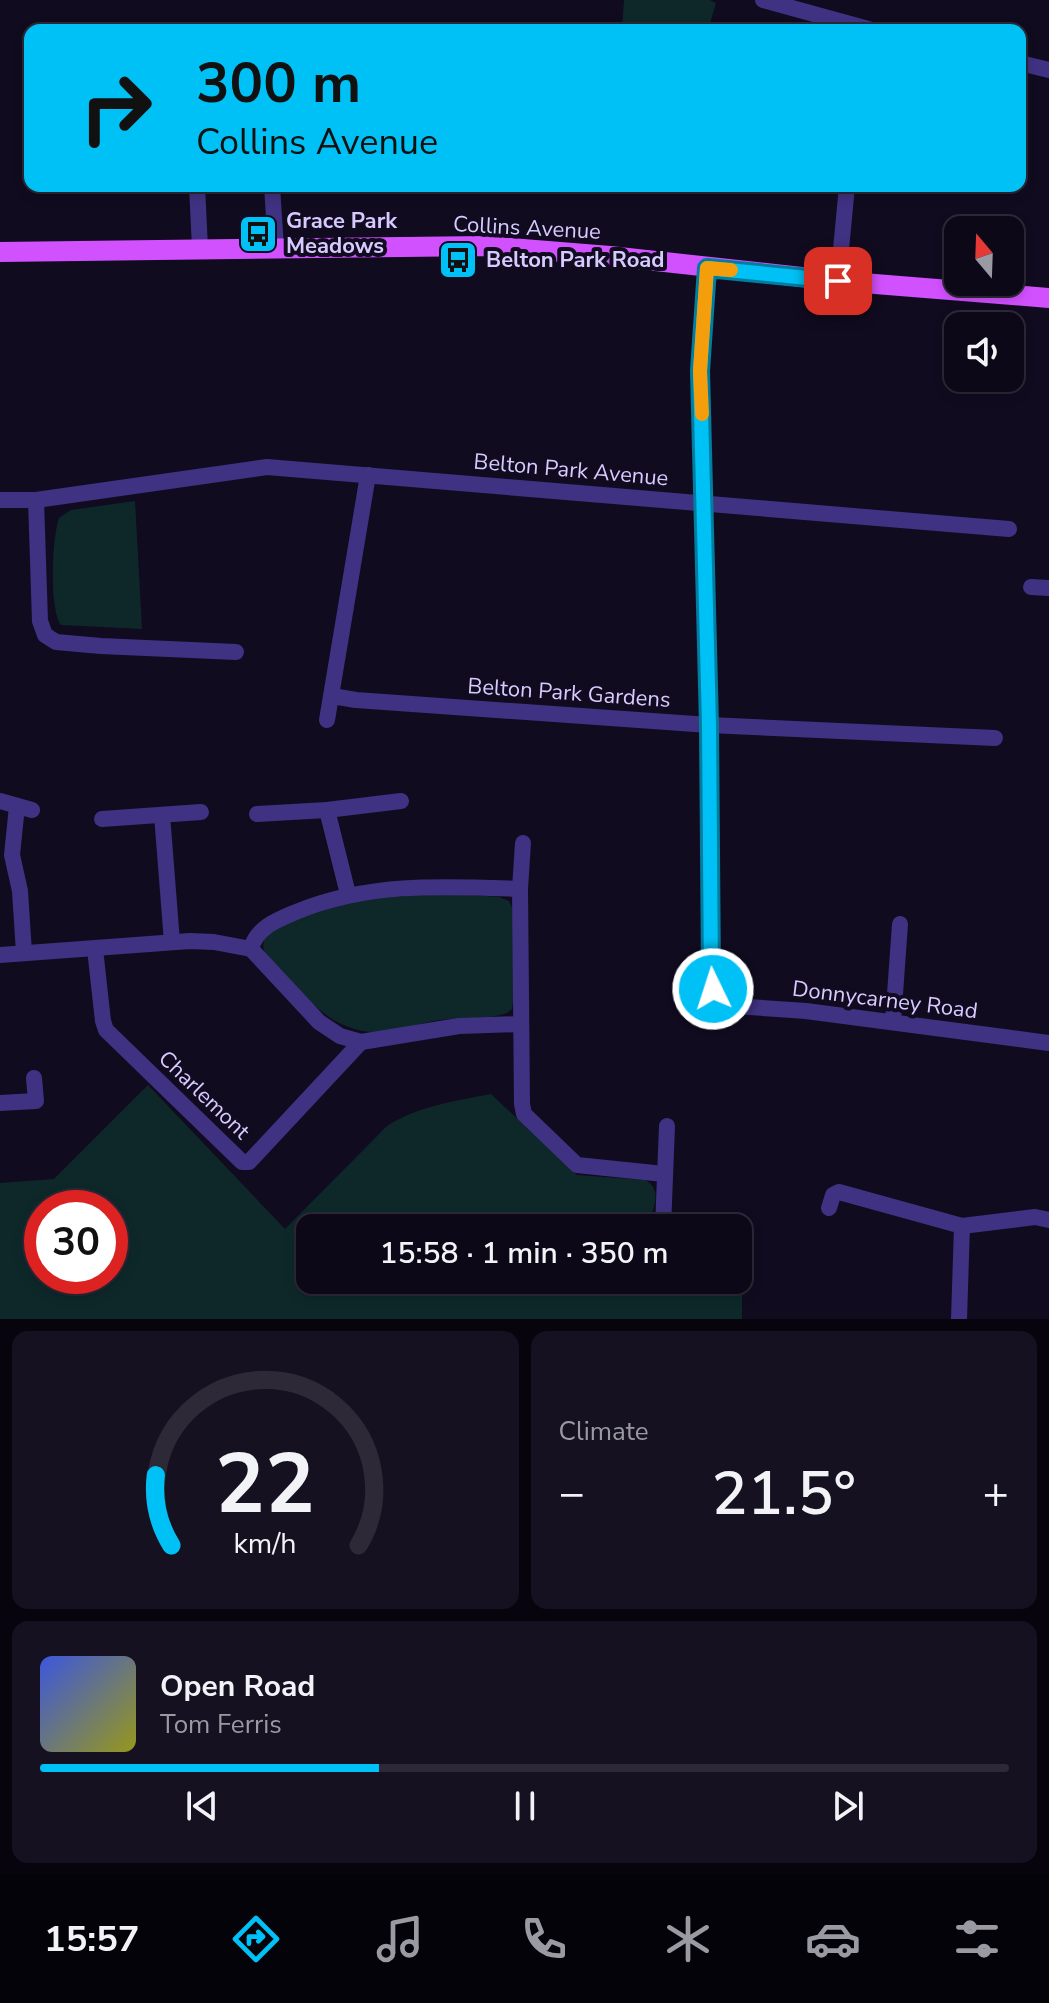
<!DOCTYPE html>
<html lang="en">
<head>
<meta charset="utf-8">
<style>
  body { margin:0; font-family:"Nunito Sans",sans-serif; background:#161121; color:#f1f3f6; height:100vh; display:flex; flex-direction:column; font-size:30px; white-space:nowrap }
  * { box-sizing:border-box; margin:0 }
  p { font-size:26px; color:#9a9aa2 }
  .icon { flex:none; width:44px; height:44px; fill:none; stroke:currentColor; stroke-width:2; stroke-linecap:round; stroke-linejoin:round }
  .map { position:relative; height:1319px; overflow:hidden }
  .drawer { display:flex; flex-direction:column; gap:12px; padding:12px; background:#07040d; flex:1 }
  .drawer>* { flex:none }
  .top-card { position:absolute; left:24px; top:24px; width:1002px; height:168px; border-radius:16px; box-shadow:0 4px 12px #0003,0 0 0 2px #2d2937; background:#00c1f5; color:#111; overflow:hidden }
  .needle { width:52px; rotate:341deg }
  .controls { position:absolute; left:944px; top:216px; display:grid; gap:16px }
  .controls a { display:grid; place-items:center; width:80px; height:80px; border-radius:16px; background:#0d0818; box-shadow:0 4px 12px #0003,0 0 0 2px #2d2937; font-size:40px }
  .speed { position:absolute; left:24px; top:1190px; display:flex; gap:16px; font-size:40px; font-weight:700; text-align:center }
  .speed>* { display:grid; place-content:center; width:104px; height:104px; border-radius:50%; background:#0d0818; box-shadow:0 4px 12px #0003,0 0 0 2px #2d2937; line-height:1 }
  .speed .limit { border:12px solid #d22; background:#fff; color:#111 }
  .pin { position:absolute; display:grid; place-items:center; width:68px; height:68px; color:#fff; margin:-34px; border-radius:16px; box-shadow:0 4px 12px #0006 }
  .me { position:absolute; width:88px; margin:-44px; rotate:356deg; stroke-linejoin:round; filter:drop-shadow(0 0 6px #0008) }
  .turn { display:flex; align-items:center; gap:28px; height:168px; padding:0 40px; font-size:36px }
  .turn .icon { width:104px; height:104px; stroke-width:2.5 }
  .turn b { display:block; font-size:56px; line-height:68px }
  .big { font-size:60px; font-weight:600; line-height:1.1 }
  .drawer .tile { flex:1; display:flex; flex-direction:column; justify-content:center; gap:12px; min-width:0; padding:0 28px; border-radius:16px; background:#161121 }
  .drawer .dial { align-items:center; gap:0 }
  .dial svg { height:208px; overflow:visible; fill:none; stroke:#2d2937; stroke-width:7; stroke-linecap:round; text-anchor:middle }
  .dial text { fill:#f1f3f6; stroke:none }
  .song { display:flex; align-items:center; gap:24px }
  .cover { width:96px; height:96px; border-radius:12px; background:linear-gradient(135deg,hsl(230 70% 55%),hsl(60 70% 35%)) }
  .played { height:8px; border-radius:4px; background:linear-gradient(90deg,#00c1f5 35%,#2d2937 35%) }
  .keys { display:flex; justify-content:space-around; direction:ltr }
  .heat { display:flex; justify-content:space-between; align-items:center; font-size:44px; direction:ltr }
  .drawer .tiles { flex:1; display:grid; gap:12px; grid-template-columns:1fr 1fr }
  .tile:last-child { grid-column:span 2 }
  .trip { position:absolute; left:296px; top:1214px; width:456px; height:80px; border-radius:16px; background:#0d0818; box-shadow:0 4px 12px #0003,0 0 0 2px #2d2937; font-weight:600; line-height:80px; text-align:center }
  .tabs { display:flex; height:128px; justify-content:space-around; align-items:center; background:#05030a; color:#9a9aa2 }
  .tabs .icon { width:56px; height:56px }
  .tabs .active { color:#00c1f5 }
  .tabs b { font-size:36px; color:#f1f3f6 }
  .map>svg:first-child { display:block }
  .green { fill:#0e282a; fill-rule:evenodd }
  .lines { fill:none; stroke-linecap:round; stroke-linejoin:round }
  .minor { stroke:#3f3282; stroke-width:16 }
  .major { stroke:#d251ff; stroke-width:20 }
  .route-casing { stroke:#007d9f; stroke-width:20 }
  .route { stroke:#00c1f5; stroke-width:14 }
  .slow { stroke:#f59e0b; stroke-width:14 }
  .labels { text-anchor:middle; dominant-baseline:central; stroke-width:8; stroke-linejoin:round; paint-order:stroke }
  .poi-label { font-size:22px; font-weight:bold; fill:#d6caff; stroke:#110b20; text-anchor:start }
  .street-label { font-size:22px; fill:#d6caff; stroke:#110b20 }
</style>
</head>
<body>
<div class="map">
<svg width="1049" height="1319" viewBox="0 0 1049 1319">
  <rect width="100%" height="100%" fill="#110b20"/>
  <g class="green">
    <path d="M 624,0 L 710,0 L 716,3 L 708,30 L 622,30 Z"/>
    <path d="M 135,501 L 142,629 L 61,625 C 49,610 52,537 59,518 L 71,510 Z"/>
    <path d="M 452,894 L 499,897 L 509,901 L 513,909 L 513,1001 L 512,1009 L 507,1013 C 486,1020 461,1017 440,1020 C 418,1023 395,1033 373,1032 C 333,1030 309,1001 283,974 C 274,965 258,953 265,938 C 271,927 285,924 296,920 C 351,898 394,896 452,894 Z"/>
    <path d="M 148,1085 L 285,1229 L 387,1126 C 418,1106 455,1101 491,1094 L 577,1175 L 645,1180 C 665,1190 651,1213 647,1228 L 310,1228 L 310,1280 L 684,1280 L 692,1287 L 742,1290 L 742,1319 L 0,1319 L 0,1183 L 54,1179 ZM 42,1208 L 110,1208 L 110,1276 L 42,1276 Z"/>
  </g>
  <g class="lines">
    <g class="minor">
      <path d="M 763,0 L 872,30"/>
      <path d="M 1020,63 L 1049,70"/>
      <path d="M 197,186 L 200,248"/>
      <path d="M 272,186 L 276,248"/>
      <path d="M 707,268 L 700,371 L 709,725 L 711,977 C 714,993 719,1001 734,1006 L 806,1011 L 1049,1043"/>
      <path d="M 838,281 L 847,186"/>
      <path d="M 0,500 L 36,500 L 267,467 L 1009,529"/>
      <path d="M 36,500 L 40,621 L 45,635 L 56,642 L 101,646 L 236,652"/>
      <path d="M 1031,587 L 1049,588"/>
      <path d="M 332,696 L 356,700 L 709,725 L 995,738"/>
      <path d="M 327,720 L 368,475"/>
      <path d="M 0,801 L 32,810"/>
      <path d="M 17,806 L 12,855 L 20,891 L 24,953"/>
      <path d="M 327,810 L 348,894"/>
      <path d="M 257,814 L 327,810 L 401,801"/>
      <path d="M 162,815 L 172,942"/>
      <path d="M 102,819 L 201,812"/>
      <path d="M 523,843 L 520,889 L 522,1104 L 524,1114 L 577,1165 L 664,1174"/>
      <path d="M 95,949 L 103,1021 L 106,1030 L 242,1162 L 249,1162 L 361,1042"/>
      <path d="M 251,949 C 256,928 277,920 296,912 C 368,882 443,886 520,889"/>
      <path d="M 0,955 L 190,941 L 214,942 L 251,949 L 319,1022 L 340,1036 L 361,1042 L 459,1026 L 520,1024"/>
      <path d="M 893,1022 L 900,924"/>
      <path d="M 0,1103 L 36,1101 L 34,1078"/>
      <path d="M 829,1208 L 833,1195 L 839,1192 L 962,1226 L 959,1319"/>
      <path d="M 962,1226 L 1035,1217 L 1049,1220"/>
      <path d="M 663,1228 L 667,1126"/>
    </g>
    <path class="major" d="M 0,252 L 486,246 L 610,256 L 838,281 L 1049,298"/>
  </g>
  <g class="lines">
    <g class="route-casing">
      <path id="route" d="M 713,989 L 711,977 L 709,725 L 700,371 L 707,268 L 838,281"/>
    </g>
    <use href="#route" class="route"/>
    <path class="slow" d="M 702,414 L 700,371 L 707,268 L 731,270"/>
  </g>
  <defs>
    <g id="bus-square" transform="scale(2)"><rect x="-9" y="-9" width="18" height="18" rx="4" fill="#00c1f5" stroke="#110b20"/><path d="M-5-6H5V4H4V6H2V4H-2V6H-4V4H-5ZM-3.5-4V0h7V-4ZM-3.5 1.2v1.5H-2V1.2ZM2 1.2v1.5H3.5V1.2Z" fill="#111"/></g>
  </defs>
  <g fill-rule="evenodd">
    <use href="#bus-square" x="258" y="234"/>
    <use href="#bus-square" x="458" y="260"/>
  </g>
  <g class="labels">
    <g class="poi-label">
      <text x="286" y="221">Grace Park<tspan x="286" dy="25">Meadows</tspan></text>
      <text x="486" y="260">Belton Park Road</text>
    </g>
    <g class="street-label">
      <text transform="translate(527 228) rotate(3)">Collins Avenue</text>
      <text transform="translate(571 470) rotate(5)">Belton Park Avenue</text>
      <text transform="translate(569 693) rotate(4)">Belton Park Gardens</text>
      <text transform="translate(885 1000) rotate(7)">Donnycarney Road</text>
      <text transform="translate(204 1095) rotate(44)">Charlemont</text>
    </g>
  </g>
</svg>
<div class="controls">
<a><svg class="needle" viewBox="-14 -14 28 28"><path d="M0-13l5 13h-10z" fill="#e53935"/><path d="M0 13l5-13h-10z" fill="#9a9aa2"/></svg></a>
<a><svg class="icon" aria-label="sound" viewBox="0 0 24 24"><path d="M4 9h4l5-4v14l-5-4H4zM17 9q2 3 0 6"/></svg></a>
</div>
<div class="speed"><div class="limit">30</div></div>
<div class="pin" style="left:838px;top:281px;background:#d93025"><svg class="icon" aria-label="arrive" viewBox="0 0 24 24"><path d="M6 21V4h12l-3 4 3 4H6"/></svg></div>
<svg class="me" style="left:713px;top:989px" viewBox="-20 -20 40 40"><circle r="17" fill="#00c1f5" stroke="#fff" stroke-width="3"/><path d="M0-11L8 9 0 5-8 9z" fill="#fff"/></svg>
<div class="trip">15:58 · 1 min · 350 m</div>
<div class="top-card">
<div class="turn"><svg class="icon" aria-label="right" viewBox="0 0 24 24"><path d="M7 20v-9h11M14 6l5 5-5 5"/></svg><div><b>300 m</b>Collins Avenue</div></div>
</div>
</div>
<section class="drawer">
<div class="tiles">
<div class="tile dial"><svg viewBox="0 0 100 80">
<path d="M14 69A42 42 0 1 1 86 69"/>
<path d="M14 69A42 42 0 0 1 8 42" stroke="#00c1f5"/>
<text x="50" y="56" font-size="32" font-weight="700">22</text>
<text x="50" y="72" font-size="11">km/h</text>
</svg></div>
<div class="tile"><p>Climate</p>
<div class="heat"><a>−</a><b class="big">21.5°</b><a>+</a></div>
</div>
<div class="tile">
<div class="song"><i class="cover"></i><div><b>Open Road</b><p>Tom Ferris</p></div></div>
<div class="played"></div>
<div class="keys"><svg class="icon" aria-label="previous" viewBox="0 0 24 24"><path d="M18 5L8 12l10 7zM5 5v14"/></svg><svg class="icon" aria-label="pause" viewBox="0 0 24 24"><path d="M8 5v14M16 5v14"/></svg><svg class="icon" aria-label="next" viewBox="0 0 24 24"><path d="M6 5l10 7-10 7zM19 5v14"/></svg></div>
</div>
</div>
</section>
<nav class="tabs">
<b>15:57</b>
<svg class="icon active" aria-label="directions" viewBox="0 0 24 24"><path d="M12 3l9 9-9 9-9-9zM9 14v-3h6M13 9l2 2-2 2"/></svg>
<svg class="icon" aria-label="music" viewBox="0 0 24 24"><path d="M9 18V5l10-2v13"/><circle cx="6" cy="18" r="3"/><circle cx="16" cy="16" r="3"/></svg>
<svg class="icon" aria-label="phone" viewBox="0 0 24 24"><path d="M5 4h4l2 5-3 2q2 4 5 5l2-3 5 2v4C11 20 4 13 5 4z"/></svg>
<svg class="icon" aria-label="climate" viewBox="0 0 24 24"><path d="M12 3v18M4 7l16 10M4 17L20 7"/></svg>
<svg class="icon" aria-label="car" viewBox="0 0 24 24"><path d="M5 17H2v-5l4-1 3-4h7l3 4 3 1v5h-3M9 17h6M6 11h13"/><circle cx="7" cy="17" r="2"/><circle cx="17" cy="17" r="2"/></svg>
<svg class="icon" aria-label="filters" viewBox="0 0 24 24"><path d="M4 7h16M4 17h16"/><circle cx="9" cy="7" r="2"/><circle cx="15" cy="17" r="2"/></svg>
</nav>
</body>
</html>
